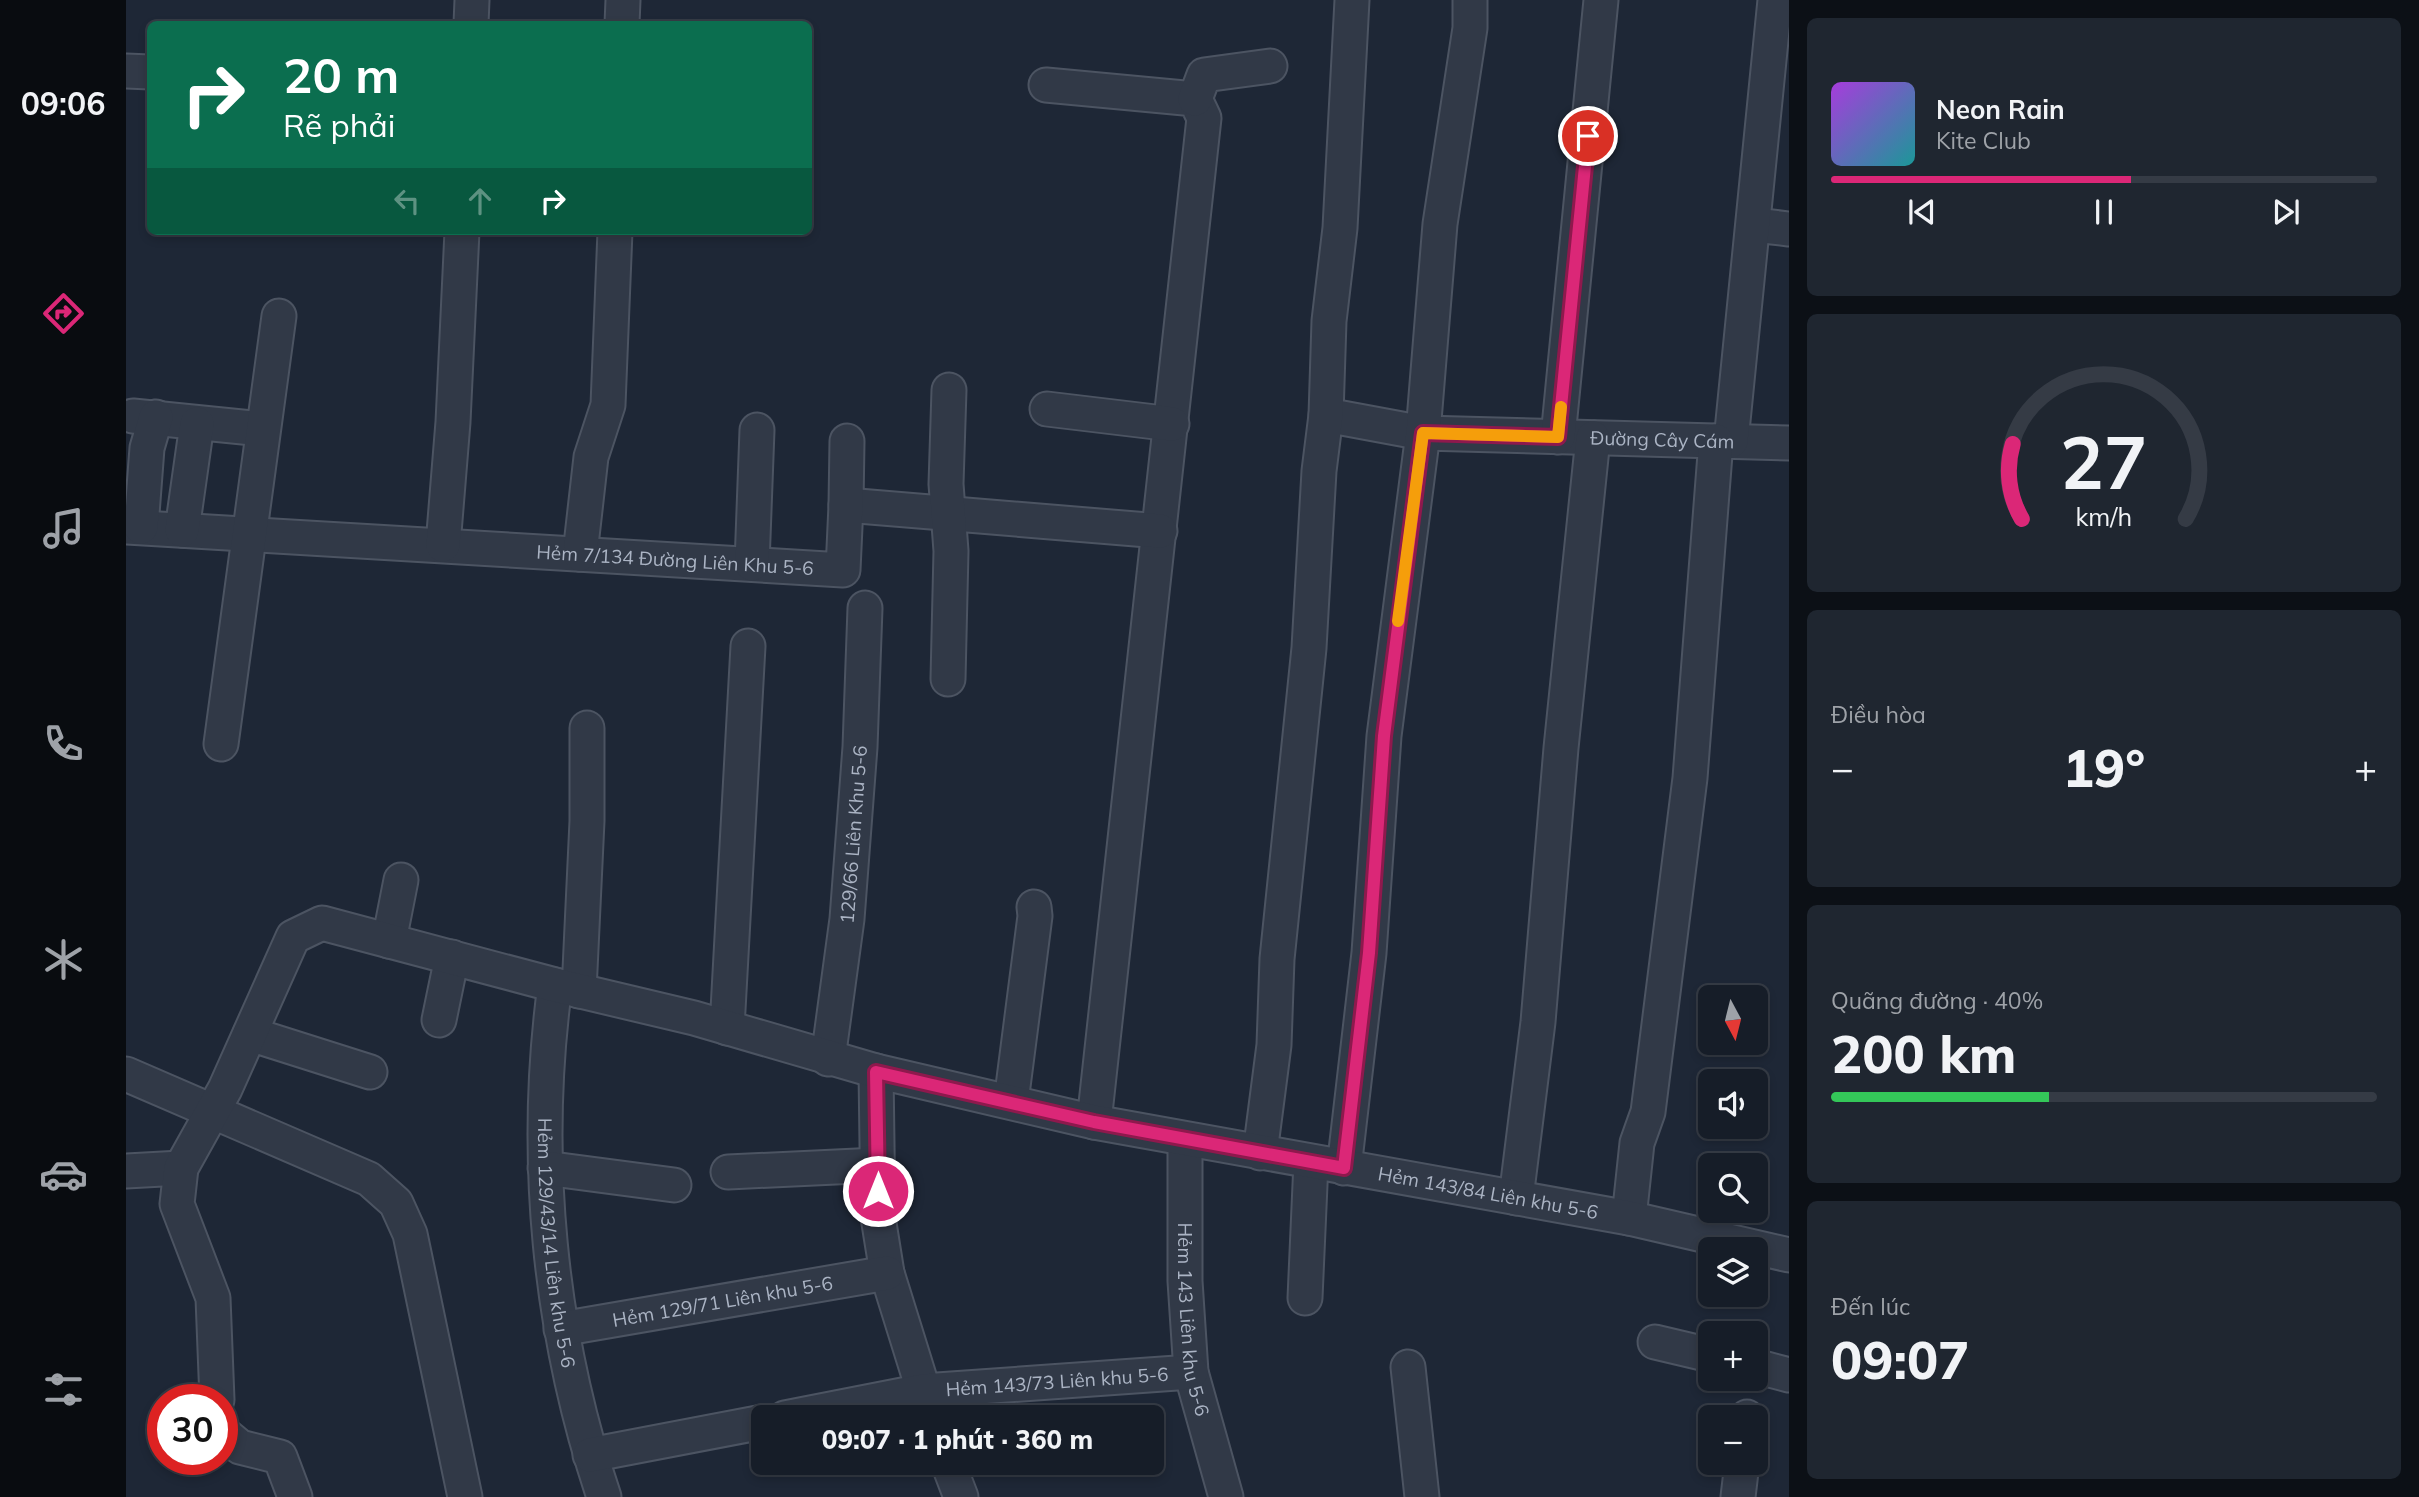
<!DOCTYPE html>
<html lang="vi">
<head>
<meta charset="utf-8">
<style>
  body { margin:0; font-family:Mulish,sans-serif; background:#1f2630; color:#f1f3f6; height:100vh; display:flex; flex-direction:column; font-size:26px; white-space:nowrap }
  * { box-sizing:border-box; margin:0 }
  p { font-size:23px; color:#9ea2a8 }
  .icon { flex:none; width:38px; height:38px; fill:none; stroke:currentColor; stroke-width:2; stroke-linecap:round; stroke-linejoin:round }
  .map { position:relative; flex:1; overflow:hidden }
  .sheet { display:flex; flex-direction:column; gap:18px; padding:18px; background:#0c1016; width:630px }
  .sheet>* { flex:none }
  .hud { position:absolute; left:21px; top:21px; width:665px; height:214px; border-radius:10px; box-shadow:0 4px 10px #0003,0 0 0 2px #353b45; background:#0b6e4f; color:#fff; overflow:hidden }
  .needle { width:46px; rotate:173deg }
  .tools { position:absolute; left:1572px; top:985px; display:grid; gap:14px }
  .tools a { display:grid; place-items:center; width:70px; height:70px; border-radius:10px; background:#161d28; box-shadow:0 4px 10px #0003,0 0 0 2px #353b45; font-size:35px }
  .speed { position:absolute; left:21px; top:1384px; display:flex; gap:14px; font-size:35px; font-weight:700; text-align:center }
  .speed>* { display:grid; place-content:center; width:91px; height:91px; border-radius:50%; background:#161d28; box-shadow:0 4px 10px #0003,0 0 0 2px #353b45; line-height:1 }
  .speed .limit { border:10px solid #d22; background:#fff; color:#111 }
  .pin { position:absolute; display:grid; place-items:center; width:60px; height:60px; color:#fff; margin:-30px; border:4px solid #fff; border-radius:50%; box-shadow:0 2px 7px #0007 }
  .me { position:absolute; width:77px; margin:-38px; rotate:0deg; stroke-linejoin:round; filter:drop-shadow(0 0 5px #0008) }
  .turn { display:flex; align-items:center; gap:24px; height:147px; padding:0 21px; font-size:32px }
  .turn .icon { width:91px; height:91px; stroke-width:2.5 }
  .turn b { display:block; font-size:49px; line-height:60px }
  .lanes { display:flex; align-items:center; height:66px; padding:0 21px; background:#0003; justify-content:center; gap:35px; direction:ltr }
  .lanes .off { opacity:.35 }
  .big { font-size:52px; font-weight:800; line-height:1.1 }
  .sheet .tile { flex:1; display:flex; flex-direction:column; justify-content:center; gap:10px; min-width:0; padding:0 24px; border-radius:10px; background:#1f2630 }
  .sheet .dial { align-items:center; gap:0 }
  .dial svg { height:182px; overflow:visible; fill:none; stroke:#353b45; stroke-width:7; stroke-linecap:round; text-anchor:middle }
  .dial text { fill:#f1f3f6; stroke:none }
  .song { display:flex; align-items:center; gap:21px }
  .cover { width:84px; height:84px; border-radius:10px; background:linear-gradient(135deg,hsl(280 70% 55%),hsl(180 70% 35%)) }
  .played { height:7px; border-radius:4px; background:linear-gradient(90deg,#db2777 55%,#353b45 55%) }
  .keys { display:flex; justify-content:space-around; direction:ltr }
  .heat { display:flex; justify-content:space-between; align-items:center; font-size:38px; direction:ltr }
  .charge { height:10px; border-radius:5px; background:linear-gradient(90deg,#34c759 40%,#353b45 0) }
  .trip { position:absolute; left:625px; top:1405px; width:413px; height:70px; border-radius:10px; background:#161d28; box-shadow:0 4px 10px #0003,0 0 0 2px #353b45; font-weight:800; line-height:70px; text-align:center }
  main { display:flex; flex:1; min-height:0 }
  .tabs { display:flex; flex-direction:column; width:126px; justify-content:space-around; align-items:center; background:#090c10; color:#9ea2a8 }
  .tabs .icon { width:49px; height:49px }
  .tabs .active { color:#db2777 }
  .tabs b { font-size:32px; color:#f1f3f6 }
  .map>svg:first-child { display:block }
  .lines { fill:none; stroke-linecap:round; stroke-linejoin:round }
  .minor-casing { stroke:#4c5462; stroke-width:37 }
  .minor { stroke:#313947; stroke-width:33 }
  .route-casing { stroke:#8e194d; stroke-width:18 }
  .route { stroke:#db2777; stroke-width:12 }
  .slow { stroke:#f59e0b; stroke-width:12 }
  .labels { text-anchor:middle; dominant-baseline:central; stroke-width:7; stroke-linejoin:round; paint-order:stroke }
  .street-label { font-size:19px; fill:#abb4c4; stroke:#171f2b }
</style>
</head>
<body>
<main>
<nav class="tabs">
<b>09:06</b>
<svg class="icon active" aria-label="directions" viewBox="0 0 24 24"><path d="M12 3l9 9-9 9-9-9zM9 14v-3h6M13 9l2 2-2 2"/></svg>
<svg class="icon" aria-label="music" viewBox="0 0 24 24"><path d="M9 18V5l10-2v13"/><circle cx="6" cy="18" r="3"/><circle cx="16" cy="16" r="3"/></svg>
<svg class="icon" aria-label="phone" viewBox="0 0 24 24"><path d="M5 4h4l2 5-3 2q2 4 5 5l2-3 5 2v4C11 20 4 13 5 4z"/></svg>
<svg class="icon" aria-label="climate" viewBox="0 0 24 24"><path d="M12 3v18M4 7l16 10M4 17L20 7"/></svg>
<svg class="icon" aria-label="car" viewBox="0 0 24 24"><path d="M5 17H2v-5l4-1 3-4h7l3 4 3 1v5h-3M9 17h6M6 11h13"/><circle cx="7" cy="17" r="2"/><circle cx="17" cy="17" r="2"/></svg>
<svg class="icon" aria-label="filters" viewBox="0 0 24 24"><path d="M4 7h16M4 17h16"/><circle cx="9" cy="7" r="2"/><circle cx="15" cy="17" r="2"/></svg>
</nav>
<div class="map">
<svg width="1663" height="1497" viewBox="0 0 1663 1497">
  <rect width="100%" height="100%" fill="#1e2736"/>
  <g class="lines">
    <g class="minor-casing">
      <g id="minor">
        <path d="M 345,24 L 346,0"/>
        <path d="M 496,24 L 497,0"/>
        <path d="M 0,71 L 24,72"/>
        <path d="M 920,85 L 1069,99 L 1078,118 L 968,1122"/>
        <path d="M 1069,99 L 1078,75 L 1144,66"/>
        <path d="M 1628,225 L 1663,229"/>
        <path d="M 921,409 L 1046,424"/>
        <path id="s1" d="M 1200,415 L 1297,433 L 1663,443"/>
        <path d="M 7,416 L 137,429"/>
        <path d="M 1432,437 L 1475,0"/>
        <path d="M 1605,441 L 1649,0"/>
        <path d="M 720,505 L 1034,531"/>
        <path id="s2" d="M 0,527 L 717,570 L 720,505 L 721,441"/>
        <path d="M 15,527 L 21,448 L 30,417"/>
        <path d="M 56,530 L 71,424"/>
        <path d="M 317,545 L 327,422 L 336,231"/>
        <path d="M 454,554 L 465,457 L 482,405 L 489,231"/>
        <path d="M 626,564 L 631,430"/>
        <path d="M 822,679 L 825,551 L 820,484 L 823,390"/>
        <path d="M 95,744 L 153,316"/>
        <path d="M 263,941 L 275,880"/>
        <path id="s3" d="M 429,985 C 406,1156 423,1333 478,1497"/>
        <path d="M 453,991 L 461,821 L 461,728"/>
        <path d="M 313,1020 L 326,957"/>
        <path d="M 601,1028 L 622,646"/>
        <path d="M 124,1034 L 244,1072"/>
        <path id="s4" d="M 702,1059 L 721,919 L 734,747 L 739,608"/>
        <path d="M 750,1071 L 752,1217 L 761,1273 L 806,1418"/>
        <path d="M 0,1074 L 243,1179 L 270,1203 L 284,1234 L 339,1497"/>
        <path d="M 885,1102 L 909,916 L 908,907"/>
        <path id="s5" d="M 1059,1140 L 1059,1281 L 1065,1372 L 1100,1497"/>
        <path d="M 1134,1153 L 1148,1045 L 1151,959 L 1183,648 L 1193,471 L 1200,415 L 1203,321 L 1214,228 L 1226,0"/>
        <path d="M 419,1168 L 548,1185"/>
        <path d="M 1218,1168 L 1243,953 L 1258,736 L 1297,433 L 1314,224 L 1344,28 L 1344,0"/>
        <path d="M 0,1171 L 55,1168"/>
        <path d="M 602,1172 L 752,1165"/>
        <path d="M 1390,1198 L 1412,1022 L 1435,748 L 1467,438"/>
        <path d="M 1503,1218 L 1511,1143 L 1522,1112 L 1564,778 L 1590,441"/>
        <path d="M 1179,1298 L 1185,1162"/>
        <path id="s6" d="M 435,1329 L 761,1273"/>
        <path d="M 1529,1342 L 1584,1355"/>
        <path d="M 1629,1366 L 1663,1375"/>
        <path d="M 1282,1367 L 1296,1497"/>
        <path id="s7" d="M 91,1400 L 87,1298 L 51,1204 L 55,1168 L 99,1089 L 167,937 L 196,923 L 429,985 L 568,1018 L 750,1071 L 968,1122 L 1503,1218 L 1663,1255"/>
        <path id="s8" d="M 659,1418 L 797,1391 L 1065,1372"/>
        <path d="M 1621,1418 L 1621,1417"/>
        <path d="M 96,1432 L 114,1447 L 154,1457 L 169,1497"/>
        <path d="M 464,1455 L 637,1422"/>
        <path d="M 822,1463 L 835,1497"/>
        <path d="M 1612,1497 L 1616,1463"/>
      </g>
    </g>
    <use href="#minor" class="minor"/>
  </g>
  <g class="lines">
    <g class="route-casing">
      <path id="route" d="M 752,1191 L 750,1072 L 968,1122 L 1218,1168 L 1243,953 L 1258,736 L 1297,433 L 1432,437 L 1462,136"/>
    </g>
    <use href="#route" class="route"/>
    <path class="slow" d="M 1272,621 L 1297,433 L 1432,437 L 1435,407"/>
  </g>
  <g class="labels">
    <g class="street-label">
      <text stroke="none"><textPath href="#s1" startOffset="338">Đường Cây Cám</textPath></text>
      <text stroke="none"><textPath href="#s2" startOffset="550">Hẻm 7/134 Đường Liên Khu 5-6</textPath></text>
      <text stroke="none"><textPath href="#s4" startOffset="226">129/66 Liên Khu 5-6</textPath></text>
      <text stroke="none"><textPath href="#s7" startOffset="1726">Hẻm 143/84 Liên khu 5-6</textPath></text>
      <text stroke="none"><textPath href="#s3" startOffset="259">Hẻm 129/43/14 Liên khu 5-6</textPath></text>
      <text stroke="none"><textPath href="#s6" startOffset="164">Hẻm 129/71 Liên khu 5-6</textPath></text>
      <text stroke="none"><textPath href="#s5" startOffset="180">Hẻm 143 Liên khu 5-6</textPath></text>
      <text stroke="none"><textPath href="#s8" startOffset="275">Hẻm 143/73 Liên khu 5-6</textPath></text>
    </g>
  </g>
</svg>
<div class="tools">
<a><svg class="needle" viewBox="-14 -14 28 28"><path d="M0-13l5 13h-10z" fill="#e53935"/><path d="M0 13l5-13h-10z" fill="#9ea2a8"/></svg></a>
<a><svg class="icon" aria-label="sound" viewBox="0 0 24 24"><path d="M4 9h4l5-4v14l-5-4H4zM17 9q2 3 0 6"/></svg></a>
<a><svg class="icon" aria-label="search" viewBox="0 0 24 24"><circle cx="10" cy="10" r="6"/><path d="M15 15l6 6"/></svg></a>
<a><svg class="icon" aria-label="layers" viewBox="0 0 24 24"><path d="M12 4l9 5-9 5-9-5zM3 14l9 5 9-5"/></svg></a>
<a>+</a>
<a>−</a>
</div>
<div class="speed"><div class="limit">30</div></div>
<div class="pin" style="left:1462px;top:136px;background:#d93025"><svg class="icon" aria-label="arrive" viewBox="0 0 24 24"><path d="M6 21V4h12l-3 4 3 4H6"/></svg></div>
<svg class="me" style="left:752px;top:1191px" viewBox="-20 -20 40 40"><circle r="17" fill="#db2777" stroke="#fff" stroke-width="3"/><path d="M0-11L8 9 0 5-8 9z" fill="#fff"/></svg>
<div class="trip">09:07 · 1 phút · 360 m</div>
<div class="hud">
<div class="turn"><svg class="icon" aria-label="right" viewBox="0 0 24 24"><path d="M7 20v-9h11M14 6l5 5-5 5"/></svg><div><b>20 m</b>Rẽ phải</div></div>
<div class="lanes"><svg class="icon off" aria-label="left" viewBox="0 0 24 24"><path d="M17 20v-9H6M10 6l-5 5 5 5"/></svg><svg class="icon off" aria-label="ahead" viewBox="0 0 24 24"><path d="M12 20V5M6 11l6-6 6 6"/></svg><svg class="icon" aria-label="right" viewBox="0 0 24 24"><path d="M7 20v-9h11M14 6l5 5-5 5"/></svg></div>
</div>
</div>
<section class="sheet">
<div class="tile">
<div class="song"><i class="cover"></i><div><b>Neon Rain</b><p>Kite Club</p></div></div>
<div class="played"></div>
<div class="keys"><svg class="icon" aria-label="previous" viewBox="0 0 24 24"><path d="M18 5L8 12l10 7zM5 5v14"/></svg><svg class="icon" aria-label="pause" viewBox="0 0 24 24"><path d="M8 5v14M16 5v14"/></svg><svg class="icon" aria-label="next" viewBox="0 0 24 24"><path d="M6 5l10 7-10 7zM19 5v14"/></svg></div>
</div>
<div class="tile dial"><svg viewBox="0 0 100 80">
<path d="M14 69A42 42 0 1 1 86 69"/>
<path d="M14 69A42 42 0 0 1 10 36" stroke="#db2777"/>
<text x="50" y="56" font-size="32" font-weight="700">27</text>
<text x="50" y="72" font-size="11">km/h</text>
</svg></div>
<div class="tile"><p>Điều hòa</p>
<div class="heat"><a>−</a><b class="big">19°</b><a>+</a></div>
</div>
<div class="tile"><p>Quãng đường · 40%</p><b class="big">200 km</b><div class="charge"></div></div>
<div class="tile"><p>Đến lúc</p><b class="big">09:07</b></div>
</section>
</main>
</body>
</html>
